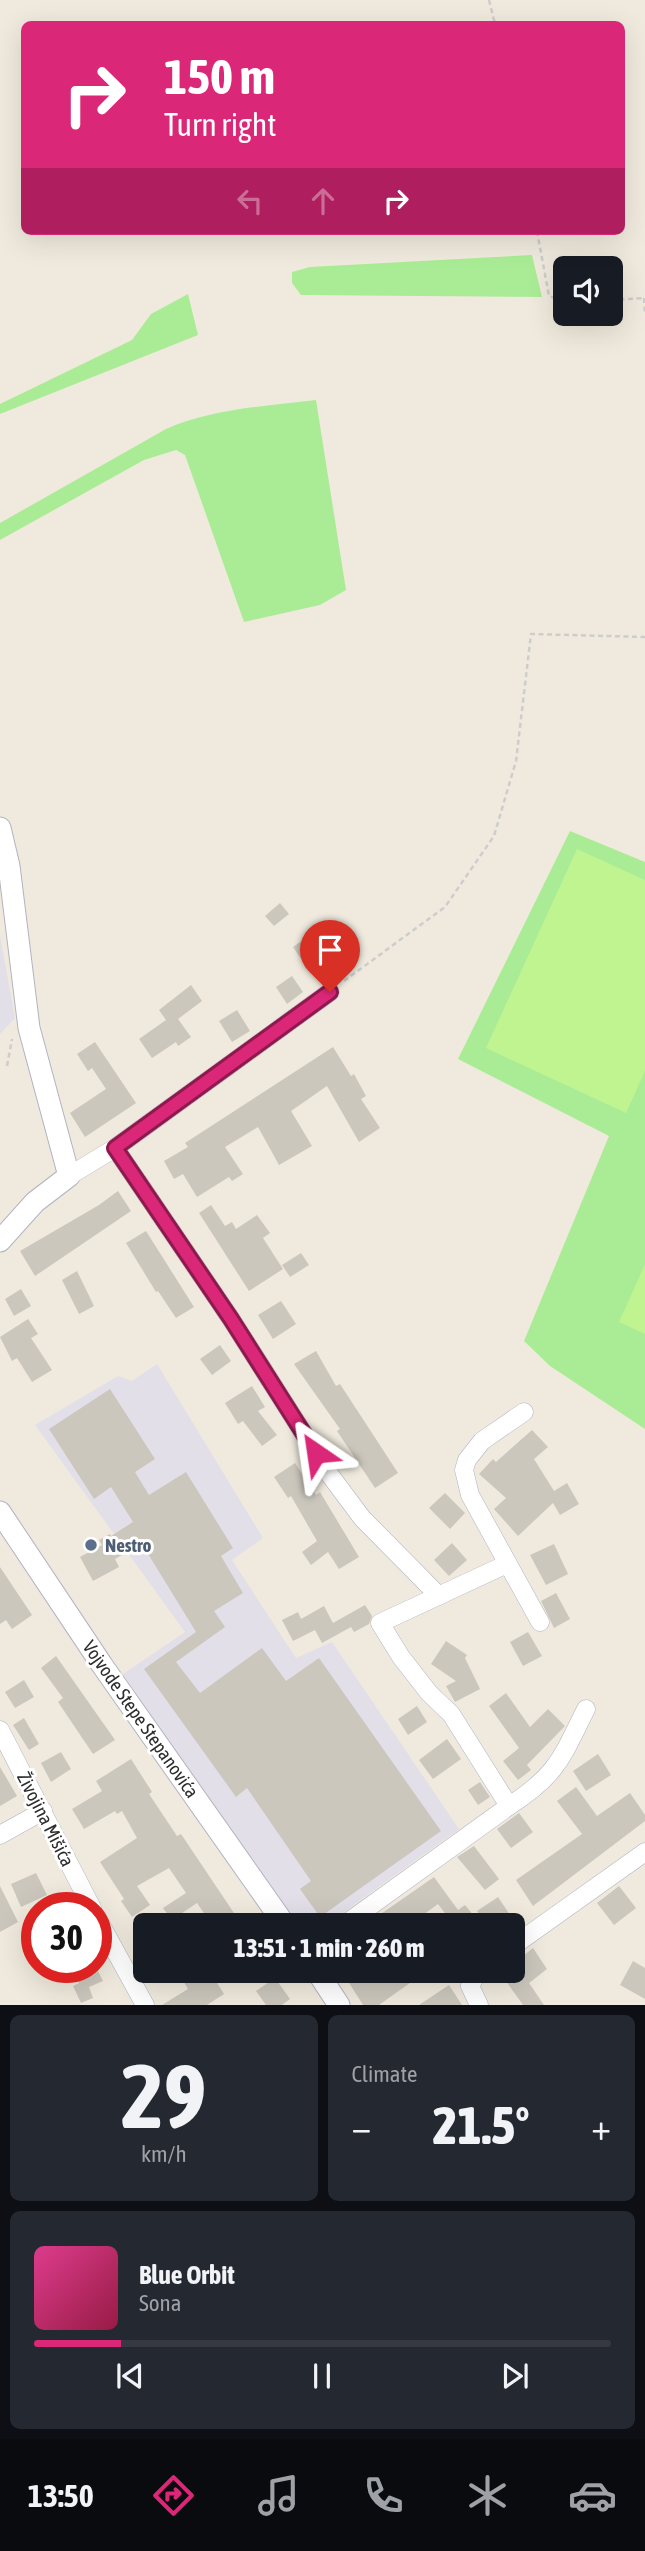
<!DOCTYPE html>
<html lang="en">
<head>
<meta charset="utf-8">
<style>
  body { margin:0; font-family:"Asap Condensed",sans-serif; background:#242831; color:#f1f3f6; height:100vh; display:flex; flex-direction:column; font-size:26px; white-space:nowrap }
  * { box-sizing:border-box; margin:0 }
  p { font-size:23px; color:#9ea1a6 }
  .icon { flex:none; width:38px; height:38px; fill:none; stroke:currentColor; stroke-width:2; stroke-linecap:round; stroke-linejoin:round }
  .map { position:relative; height:2005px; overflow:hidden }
  .panel { display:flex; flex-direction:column; gap:10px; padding:10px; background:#0d0f14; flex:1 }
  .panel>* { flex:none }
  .guide { position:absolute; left:21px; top:21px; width:604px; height:214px; border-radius:10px; box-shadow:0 7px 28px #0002; background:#db2777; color:#fff; overflow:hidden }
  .buttons { position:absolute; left:553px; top:256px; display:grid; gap:14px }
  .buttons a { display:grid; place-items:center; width:70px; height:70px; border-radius:10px; background:#171b24; box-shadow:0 7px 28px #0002; font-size:35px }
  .speed { position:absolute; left:21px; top:1892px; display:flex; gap:14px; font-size:35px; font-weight:700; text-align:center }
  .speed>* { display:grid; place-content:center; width:91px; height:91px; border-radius:50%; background:#171b24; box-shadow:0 7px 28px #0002; line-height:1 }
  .speed .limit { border:10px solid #d22; background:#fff; color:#111 }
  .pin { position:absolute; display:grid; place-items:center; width:60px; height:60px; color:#fff; margin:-72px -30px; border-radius:50% 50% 50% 0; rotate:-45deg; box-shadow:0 0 7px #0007 }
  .pin .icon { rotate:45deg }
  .me { position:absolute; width:77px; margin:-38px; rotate:328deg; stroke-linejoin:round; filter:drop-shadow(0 0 5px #0008) }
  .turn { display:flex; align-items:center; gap:24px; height:147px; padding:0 28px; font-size:32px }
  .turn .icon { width:91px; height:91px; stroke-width:2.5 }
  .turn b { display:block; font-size:49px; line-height:60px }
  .lanes { display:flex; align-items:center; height:66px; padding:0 28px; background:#0003; justify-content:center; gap:35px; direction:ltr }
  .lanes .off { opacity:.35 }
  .big { font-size:52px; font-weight:800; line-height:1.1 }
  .panel .tile { flex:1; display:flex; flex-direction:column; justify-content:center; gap:10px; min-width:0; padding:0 24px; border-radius:10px; background:#242831 }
  .panel .dial { align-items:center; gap:0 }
  .dial b { font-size:91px; line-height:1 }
  .song { display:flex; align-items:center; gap:21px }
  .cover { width:84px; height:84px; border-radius:10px; background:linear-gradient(135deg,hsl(330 70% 55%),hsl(340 70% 35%)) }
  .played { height:7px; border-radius:4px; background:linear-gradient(90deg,#db2777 15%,#363941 15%) }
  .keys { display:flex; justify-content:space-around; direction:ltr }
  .heat { display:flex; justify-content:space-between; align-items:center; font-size:38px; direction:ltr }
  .panel .tiles { flex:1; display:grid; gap:10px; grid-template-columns:1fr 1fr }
  .tile:last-child { grid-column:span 2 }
  .trip { position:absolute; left:133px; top:1913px; width:392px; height:70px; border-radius:10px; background:#171b24; box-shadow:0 7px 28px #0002; font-weight:800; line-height:70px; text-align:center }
  .dock { display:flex; height:112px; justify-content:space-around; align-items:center; background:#090b0e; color:#9ea1a6 }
  .dock .icon { width:49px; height:49px }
  .dock .active { color:#db2777 }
  .dock b { font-size:32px; color:#f1f3f6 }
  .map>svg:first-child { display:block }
  .industrial { fill:#e2dfe8 }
  .green { fill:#aaec95 }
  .pitch { fill:#bff490 }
  .building { fill:#cbc7bd }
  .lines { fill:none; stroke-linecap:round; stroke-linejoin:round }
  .minor-casing { stroke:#b2b3c2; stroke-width:19 }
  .tertiary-casing { stroke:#b2b3c2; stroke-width:23 }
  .path { stroke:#cdcdcd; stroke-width:2.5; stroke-dasharray:5 3.5; stroke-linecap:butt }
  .minor { stroke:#fff; stroke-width:18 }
  .tertiary { stroke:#fff; stroke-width:21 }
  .route-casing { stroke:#8e194d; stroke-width:18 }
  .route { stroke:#db2777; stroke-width:12 }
  .service-dot { fill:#5c6f8a; stroke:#fff; stroke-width:2.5 }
  .labels { text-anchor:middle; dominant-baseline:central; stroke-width:6; stroke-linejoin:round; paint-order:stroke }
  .service-label { font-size:19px; font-weight:bold; fill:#4e5e75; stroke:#fff; text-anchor:start }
  .street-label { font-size:19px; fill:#2d2d2d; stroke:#fff }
</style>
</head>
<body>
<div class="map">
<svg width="645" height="2005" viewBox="0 0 645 2005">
  <rect width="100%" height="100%" fill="#f0eade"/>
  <g class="industrial">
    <path d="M 0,936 L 15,1018 L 0,1034 Z"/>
    <path d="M 157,1364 L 263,1538 L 232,1560 L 296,1658 L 332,1642 L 459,1829 L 326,1925 L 293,1925 L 123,1674 L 185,1632 L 35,1425 L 118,1376 L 132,1381 Z"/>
  </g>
  <g class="green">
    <path d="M 532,255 L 542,297 L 301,295 L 292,283 L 292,272 L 310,267 Z"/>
    <path d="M 188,294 L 198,335 L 0,414 L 0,404 L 132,340 L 151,314 Z"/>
    <path d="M 316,400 L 346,590 L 320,605 L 244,622 L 185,455 L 176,450 L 144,460 L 0,540 L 0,523 L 166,429 C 213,409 265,406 316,400 Z"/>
    <path d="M 570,831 L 645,862 L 645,1429 L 550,1366 L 524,1341 L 609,1136 L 458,1059 Z"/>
  </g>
  <g class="pitch">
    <path d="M 577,849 L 645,880 L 645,1071 L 626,1113 L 486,1048 Z"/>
    <path d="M 645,1264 L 645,1334 L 619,1322 Z"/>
  </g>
  <g class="building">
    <path d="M 280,903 L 289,914 L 274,926 L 265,916 Z"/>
    <path d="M 324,925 L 341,950 L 310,972 L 293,947 Z"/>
    <path d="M 292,976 L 303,992 L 287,1004 L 276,987 Z"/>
    <path d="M 191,985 L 202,1001 L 178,1019 L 191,1037 L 178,1046 L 176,1042 L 152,1058 L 139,1039 L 166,1020 L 159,1010 Z"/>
    <path d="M 237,1010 L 250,1031 L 232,1042 L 219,1021 Z"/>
    <path d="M 95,1042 L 136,1103 L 85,1137 L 70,1113 L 106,1089 L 92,1068 L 88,1071 L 77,1054 Z"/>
    <path d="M 333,1047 L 351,1076 L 354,1074 L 366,1096 L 361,1099 L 380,1128 L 359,1142 L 327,1086 L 291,1111 L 312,1146 L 279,1165 L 258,1127 L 225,1147 L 243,1174 L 232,1181 L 229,1177 L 197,1197 L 183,1174 L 174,1179 L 164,1161 L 188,1147 L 185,1143 Z"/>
    <path d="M 118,1191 L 131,1211 L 35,1276 L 20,1251 L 99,1205 Z"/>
    <path d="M 211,1205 L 225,1226 L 232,1222 L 236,1229 L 257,1215 L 270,1233 L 263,1238 L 283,1269 L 249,1291 L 199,1213 Z"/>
    <path d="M 146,1231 L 194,1307 L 176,1318 L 158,1291 L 156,1292 L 126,1243 Z"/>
    <path d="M 301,1253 L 309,1265 L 290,1277 L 282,1265 Z"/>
    <path d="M 77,1271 L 94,1306 L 79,1314 L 62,1280 Z"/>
    <path d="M 21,1289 L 31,1306 L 14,1316 L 5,1299 Z"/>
    <path d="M 281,1301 L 296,1324 L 273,1339 L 258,1315 Z"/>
    <path d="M 28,1319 L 38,1334 L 31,1338 L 52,1370 L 32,1382 L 17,1358 L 12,1361 L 0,1337 Z"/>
    <path d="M 220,1345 L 231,1361 L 212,1375 L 200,1359 Z"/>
    <path d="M 316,1351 L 336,1386 L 340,1384 L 398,1473 L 375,1488 L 337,1431 L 340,1429 L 294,1364 Z"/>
    <path d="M 252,1386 L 265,1407 L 258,1411 L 277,1435 L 262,1446 L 243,1421 L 238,1424 L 225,1403 Z"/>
    <path d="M 110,1389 L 155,1459 L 135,1472 L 149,1495 L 186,1472 L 233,1548 L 221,1556 L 243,1593 L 214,1611 L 225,1627 L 176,1662 L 200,1693 L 262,1648 L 286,1681 L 319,1658 L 441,1831 L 320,1917 L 300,1889 L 311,1881 L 247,1788 L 236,1797 L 144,1669 L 196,1632 L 142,1544 L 115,1559 L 119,1567 L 93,1581 L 80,1557 L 102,1545 L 99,1540 L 110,1534 L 111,1536 L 133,1522 L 111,1487 L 94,1499 L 49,1429 Z"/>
    <path d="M 532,1430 L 548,1447 L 534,1459 L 554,1491 L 567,1483 L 579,1504 L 560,1515 L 553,1503 L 518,1536 L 494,1509 L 506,1498 L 479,1474 L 493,1459 L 496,1462 Z"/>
    <path d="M 295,1463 L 316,1495 L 320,1492 L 359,1557 L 339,1569 L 328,1552 L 311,1565 L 302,1552 L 317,1541 L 291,1496 L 288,1498 L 274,1477 Z"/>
    <path d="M 445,1493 L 465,1513 L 450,1529 L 429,1508 Z"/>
    <path d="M 452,1543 L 467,1560 L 449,1576 L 434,1560 Z"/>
    <path d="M 554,1544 L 568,1574 L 546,1585 L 530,1555 Z"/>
    <path d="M 0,1567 L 32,1615 L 12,1629 L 6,1620 L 0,1624 Z"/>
    <path d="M 556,1593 L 570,1619 L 554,1628 L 541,1601 Z"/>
    <path d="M 365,1605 L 372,1616 L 369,1624 L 354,1632 L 351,1627 L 322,1643 L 315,1630 L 293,1641 L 282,1620 L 298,1612 L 301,1619 L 324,1606 L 333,1623 Z"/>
    <path d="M 528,1632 L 542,1656 L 523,1666 L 510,1642 Z"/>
    <path d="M 446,1641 L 467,1655 L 465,1658 L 480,1689 L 455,1702 L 446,1686 L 456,1681 L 431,1664 Z"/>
    <path d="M 56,1656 L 115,1740 L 93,1754 L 58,1702 L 63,1698 L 41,1668 Z"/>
    <path d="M 24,1680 L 34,1697 L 15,1708 L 5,1692 Z"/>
    <path d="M 506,1693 L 530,1727 L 548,1709 L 565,1726 L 527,1765 L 531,1770 L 518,1780 L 503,1761 L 519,1748 L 489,1706 Z"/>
    <path d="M 417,1706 L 427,1722 L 408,1735 L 398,1719 Z"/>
    <path d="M 24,1718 L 39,1744 L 29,1750 L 13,1725 Z"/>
    <path d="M 447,1739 L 461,1759 L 433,1779 L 419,1760 Z"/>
    <path d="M 61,1752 L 71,1769 L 51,1782 L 41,1763 Z"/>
    <path d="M 598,1754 L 611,1775 L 586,1791 L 573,1771 Z"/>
    <path d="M 131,1759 L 152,1792 L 149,1794 L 177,1836 L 181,1834 L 236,1916 L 223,1925 L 212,1925 L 197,1903 L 172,1920 L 163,1908 L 186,1893 L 169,1868 L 137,1886 L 150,1905 L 132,1917 L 121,1901 L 124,1899 L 100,1862 L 137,1838 L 122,1811 L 117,1814 L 115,1811 L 84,1829 L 72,1809 L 102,1791 L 96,1781 Z"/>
    <path d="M 0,1767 L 17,1796 L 0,1806 Z"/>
    <path d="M 480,1782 L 490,1797 L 478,1805 L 468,1790 Z"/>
    <path d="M 576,1787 L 597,1816 L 630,1793 L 645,1815 L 645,1821 L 533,1906 L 516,1880 L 582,1834 L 557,1801 Z"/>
    <path d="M 519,1813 L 533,1832 L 511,1848 L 497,1829 Z"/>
    <path d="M 474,1846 L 499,1879 L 485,1890 L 457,1857 Z"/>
    <path d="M 36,1873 L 47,1895 L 21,1907 L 11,1884 Z"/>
    <path d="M 434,1877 L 458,1910 L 465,1905 L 474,1916 L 466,1922 L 469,1925 L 454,1925 L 438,1904 L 409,1925 L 365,1925 Z"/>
    <path d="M 0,1886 L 18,1922 L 0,1932 Z"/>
    <path d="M 619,1886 L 636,1908 L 614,1925 L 597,1903 Z"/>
    <path d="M 498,1897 L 512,1918 L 501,1925 L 486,1925 L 477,1911 Z"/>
    <path d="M 533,1948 L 547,1969 L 529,1983 L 544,2005 L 523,2005 L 498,1970 L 513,1970 L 513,1964 Z"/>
    <path d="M 633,1961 L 645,1968 L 645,1999 L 620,1985 Z"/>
    <path d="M 72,1967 L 96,1967 L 103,1981 L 89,1987 L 93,1998 L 81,2003 L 73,1986 L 79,1983 Z"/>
    <path d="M 177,1970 L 209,1970 L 224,1994 L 207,2005 L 162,2005 L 188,1989 Z"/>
    <path d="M 341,1970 L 366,1970 L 373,1980 L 387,1970 L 428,1970 L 379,2005 L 363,2005 Z"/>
    <path d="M 275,1978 L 290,1999 L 282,2005 L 266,2005 L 256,1991 Z"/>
    <path d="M 449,1985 L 462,2005 L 419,2005 Z"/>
  </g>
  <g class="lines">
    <g class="minor-casing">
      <g id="minor">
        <path d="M 115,1148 L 231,1319 L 330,1475 L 362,1518 L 439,1596"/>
        <path d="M 69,1176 L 115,1148 L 330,992"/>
        <path d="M 524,1412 L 482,1441 L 467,1460 L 464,1470 L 470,1495 L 540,1622"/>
        <path d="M 0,1730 L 92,1908"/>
        <path d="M 509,1806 C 557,1775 561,1759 586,1709"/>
        <path d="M 0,1835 L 43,1811"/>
        <path d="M 96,1916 L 145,2005"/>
        <path d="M 344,1925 L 509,1806 L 451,1714 L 429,1693 L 401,1657 L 380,1623 L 507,1564"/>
        <path d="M 513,1946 L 645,1852"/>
        <path d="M 479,1970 L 470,1986 L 479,2005"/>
      </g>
    </g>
    <g class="tertiary-casing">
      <g id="tertiary">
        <path d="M 0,828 L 9,866 L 29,1028 L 69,1176 L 35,1202 L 0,1241"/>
        <path d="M 0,1512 L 102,1665 L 285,1925"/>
        <path d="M 316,1970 L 339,2005"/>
      </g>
    </g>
    <g class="path">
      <path d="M 489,0 L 495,24"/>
      <path d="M 537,231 L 549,296 L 565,302"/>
      <path d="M 644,298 L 645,315"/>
      <path d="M 611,300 L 645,298"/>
      <path d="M 344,981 L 445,907 L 494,836 L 516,761 L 531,634 L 645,637"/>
      <path d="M 7,1066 L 12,1039"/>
    </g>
    <use href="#minor" class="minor"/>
    <use href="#tertiary" class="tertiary"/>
  </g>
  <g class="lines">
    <g class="route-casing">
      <path id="route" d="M 316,1453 L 231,1319 L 115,1148 L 330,992"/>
    </g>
    <use href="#route" class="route"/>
  </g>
  <circle class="service-dot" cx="91" cy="1545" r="7"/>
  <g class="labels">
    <g class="service-label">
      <text x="105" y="1545">Nestro</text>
    </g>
    <g class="street-label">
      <text transform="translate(141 1719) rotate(55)">Vojvode Stepe Stepanovića</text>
      <text transform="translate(46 1819) rotate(63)">Živojina Mišića</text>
    </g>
  </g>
</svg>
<div class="buttons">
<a><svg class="icon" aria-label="sound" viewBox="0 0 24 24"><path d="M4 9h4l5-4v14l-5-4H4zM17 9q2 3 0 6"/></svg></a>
</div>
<div class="speed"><div class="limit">30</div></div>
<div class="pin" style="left:330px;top:992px;background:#d93025"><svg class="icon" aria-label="arrive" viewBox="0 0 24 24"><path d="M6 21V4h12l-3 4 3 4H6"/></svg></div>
<svg class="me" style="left:316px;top:1453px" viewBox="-20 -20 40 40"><path d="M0-17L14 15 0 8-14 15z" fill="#db2777" stroke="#fff" stroke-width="4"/></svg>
<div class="trip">13:51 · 1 min · 260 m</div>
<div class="guide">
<div class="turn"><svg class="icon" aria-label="right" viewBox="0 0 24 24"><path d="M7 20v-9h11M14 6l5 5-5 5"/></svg><div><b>150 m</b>Turn right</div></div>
<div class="lanes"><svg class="icon off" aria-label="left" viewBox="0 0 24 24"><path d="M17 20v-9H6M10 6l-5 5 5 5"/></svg><svg class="icon off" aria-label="ahead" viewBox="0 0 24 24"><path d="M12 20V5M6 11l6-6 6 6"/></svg><svg class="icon" aria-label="right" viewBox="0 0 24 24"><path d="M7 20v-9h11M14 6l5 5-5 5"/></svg></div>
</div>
</div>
<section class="panel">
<div class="tiles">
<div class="tile dial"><b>29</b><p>km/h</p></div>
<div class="tile"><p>Climate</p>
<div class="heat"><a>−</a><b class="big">21.5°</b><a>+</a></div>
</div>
<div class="tile">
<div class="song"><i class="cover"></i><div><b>Blue Orbit</b><p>Sona</p></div></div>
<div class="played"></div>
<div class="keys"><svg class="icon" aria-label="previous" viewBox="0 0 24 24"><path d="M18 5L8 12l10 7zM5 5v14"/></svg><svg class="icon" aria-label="pause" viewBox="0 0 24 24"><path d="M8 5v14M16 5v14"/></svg><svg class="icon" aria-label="next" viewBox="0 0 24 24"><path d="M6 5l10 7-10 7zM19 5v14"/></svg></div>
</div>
</div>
</section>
<nav class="dock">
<b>13:50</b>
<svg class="icon active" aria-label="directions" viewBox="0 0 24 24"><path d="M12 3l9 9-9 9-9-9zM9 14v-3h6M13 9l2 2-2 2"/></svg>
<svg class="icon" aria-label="music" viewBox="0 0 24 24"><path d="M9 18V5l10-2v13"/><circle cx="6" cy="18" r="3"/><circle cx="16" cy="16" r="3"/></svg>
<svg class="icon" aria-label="phone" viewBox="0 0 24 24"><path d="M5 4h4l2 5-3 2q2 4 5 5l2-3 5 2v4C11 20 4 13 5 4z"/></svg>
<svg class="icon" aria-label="climate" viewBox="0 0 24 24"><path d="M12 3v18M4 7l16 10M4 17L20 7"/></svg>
<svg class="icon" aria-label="car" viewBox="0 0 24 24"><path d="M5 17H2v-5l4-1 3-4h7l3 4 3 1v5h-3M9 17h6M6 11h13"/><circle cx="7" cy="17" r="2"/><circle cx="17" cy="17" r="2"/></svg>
</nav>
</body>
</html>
